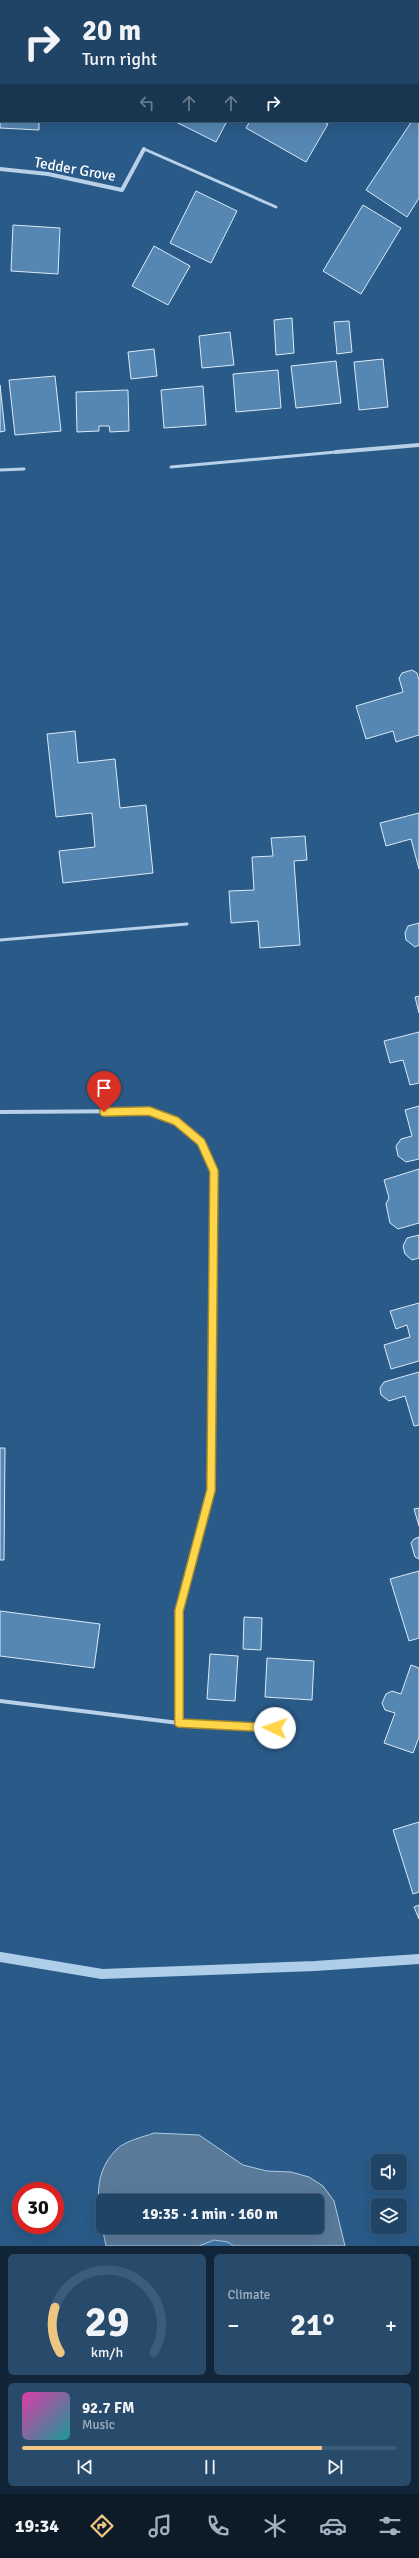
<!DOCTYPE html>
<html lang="en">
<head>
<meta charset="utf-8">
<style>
  body { margin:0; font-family:Signika,sans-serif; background:#284b6c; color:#f1f3f6; height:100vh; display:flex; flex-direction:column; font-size:15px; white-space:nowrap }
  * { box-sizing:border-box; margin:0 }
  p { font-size:13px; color:#a2b0bf }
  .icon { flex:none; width:22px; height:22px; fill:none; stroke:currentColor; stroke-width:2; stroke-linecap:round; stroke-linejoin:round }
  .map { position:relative; height:2246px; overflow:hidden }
  .side { display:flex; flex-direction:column; gap:8px; padding:8px; background:#122538; flex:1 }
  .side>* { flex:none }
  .guide { position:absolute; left:0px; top:0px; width:419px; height:122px; box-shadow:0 4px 16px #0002,0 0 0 1px #3d5c7a; background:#204466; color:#f1f3f6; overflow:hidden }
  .tools { position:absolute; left:371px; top:2154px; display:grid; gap:8px }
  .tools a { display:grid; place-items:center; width:36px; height:36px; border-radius:6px; background:#204466; box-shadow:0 4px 16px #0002,0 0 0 1px #3d5c7a; font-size:20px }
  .speed { position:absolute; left:12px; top:2182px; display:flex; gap:8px; font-size:20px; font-weight:700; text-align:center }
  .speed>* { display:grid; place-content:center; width:52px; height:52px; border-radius:50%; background:#204466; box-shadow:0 4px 16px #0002,0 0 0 1px #3d5c7a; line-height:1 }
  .speed .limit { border:6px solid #d22; background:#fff; color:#111 }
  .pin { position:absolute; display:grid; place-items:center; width:34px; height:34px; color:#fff; margin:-41px -17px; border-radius:50% 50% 50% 0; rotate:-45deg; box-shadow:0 0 4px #0007 }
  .pin .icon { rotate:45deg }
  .me { position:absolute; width:44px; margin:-22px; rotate:273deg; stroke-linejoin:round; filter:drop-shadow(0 0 3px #0008) }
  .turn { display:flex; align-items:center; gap:14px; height:84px; padding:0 16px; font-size:18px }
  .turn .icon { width:52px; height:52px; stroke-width:2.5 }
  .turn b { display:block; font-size:28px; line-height:34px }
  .lanes { display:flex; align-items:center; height:38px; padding:0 16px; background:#0003; justify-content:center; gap:20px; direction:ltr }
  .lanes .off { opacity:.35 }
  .big { font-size:30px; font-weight:800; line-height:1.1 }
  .side .tile { flex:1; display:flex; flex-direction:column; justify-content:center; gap:6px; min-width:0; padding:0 14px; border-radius:6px; background:#284b6c }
  .side .dial { align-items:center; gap:0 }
  .dial svg { height:104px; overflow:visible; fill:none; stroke:#3d5c7a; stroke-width:7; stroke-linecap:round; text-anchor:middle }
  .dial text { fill:#f1f3f6; stroke:none }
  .song { display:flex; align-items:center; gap:12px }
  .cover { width:48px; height:48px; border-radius:6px; background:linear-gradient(135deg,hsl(320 70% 55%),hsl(180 70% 35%)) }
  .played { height:4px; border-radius:2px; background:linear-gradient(90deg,#eec680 80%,#3d5c7a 80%) }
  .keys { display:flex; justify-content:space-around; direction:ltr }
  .heat { display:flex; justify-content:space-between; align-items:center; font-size:22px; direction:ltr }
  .side .tiles { flex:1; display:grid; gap:8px; grid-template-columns:1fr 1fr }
  .tile:last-child { grid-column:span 2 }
  .trip { position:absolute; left:96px; top:2194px; width:228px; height:40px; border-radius:6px; background:#204466; box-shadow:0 4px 16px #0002,0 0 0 1px #3d5c7a; font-weight:800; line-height:40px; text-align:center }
  .dock { display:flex; height:64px; justify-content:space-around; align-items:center; background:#0d1b29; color:#a2b0bf }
  .dock .icon { width:28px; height:28px }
  .dock .on { color:#eec680 }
  .dock b { font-size:18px; color:#f1f3f6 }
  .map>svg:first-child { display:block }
  .green { fill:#3f74a5 }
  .water { fill:#5a7a99; stroke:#adcde8; fill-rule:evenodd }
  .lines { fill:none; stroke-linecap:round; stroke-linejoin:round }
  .stream { stroke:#adcde8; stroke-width:10 }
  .building { fill:#5686b2; stroke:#dbeaf7 }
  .lane { stroke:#b8d1e8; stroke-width:3 }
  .street { stroke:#b8d1e8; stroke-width:4 }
  .route-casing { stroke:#a68a30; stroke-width:10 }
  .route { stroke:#ffd54a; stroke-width:7 }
  .labels { text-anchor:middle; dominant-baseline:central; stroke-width:3; stroke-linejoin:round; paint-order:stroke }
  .street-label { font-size:15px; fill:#fff; stroke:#2a5a88 }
</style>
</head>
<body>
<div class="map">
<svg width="419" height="2246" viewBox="0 0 419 2246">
  <rect width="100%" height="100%" fill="#2a5a88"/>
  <path class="green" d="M 214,2240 L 228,2242 L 233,2246 L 199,2246 Z"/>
  <path class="water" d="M 154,2133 L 199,2135 L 243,2165 L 267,2171 L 291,2172 L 309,2177 L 323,2186 L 334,2201 L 345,2246 L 233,2246 L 228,2242 L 214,2240 L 199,2246 L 106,2246 C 99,2212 89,2176 117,2149 C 125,2141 143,2137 154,2133 ZM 103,2201 L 317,2201 L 317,2227 L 103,2227 Z"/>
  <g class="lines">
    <path class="stream" d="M 0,1957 L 102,1974 L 315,1966 L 419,1959"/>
  </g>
  <g class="building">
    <path d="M 230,0 L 265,0 L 262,1 Z"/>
    <path d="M 0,76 L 1,121 L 39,121 L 39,130 L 0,128 Z"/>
    <path d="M 419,110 L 419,198 L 407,217 L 366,190 L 412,121 L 418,121 Z"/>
    <path d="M 174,121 L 227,121 L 216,142 Z"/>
    <path d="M 250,121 L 322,121 L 328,124 L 306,162 L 246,128 Z"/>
    <path d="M 196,191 L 237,211 L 211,263 L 170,243 Z"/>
    <path d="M 363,205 L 401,228 L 361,294 L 323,271 Z"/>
    <path d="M 13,225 L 60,228 L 58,274 L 11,271 Z"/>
    <path d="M 154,246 L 190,266 L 168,305 L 132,286 Z"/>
    <path d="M 292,318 L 294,353 L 276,355 L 274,320 Z"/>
    <path d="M 349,321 L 352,352 L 337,354 L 334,322 Z"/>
    <path d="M 230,332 L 234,365 L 202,368 L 199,336 Z"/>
    <path d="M 154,349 L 157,376 L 131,379 L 128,352 Z"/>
    <path d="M 383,359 L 388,407 L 359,410 L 354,362 Z"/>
    <path d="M 336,361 L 341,403 L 296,408 L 291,366 Z"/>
    <path d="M 278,370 L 281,408 L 236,412 L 233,374 Z"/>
    <path d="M 55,376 L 61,431 L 15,435 L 9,380 Z"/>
    <path d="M 0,385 L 5,431 L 0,432 Z"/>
    <path d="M 203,386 L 206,425 L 164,428 L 161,390 Z"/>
    <path d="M 128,390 L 129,431 L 110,432 L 109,426 L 99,426 L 99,431 L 77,432 L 76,392 Z"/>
    <path d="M 412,670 L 417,673 L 419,680 L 419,735 L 396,742 L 393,731 L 366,739 L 356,706 L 403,692 L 399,678 L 402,673 Z"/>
    <path d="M 75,731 L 78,763 L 115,759 L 120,808 L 146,805 L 153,873 L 63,883 L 59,851 L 95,847 L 92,813 L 56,817 L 47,734 Z"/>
    <path d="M 419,813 L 419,869 L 411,839 L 386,846 L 380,823 Z"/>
    <path d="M 305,836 L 307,860 L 294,861 L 300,945 L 260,948 L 258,921 L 231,923 L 229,891 L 254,890 L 252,857 L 273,856 L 271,838 Z"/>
    <path d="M 419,923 L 419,945 L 415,947 L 406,940 L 405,933 L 408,926 Z"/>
    <path d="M 419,996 L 419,1013 L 415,997 Z"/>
    <path d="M 419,1032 L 419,1083 L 410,1085 L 403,1060 L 390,1063 L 384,1041 Z"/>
    <path d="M 419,1106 L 419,1159 L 406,1162 L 398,1156 L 396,1146 L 401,1139 L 412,1136 L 405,1110 Z"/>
    <path d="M 419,1169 L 419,1223 L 398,1229 L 390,1223 L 386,1204 L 389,1198 L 384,1180 Z"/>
    <path d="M 419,1235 L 419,1258 L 412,1260 L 405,1254 L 403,1246 L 407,1238 Z"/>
    <path d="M 419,1303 L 419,1361 L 391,1369 L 384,1345 L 410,1337 L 407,1325 L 396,1329 L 390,1311 Z"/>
    <path d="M 419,1372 L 419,1425 L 414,1426 L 405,1396 L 389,1401 L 381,1395 L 380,1388 L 384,1382 Z"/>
    <path d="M 0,1448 L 5,1448 L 4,1560 L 0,1560 Z"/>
    <path d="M 419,1508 L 419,1526 L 414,1509 Z"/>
    <path d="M 419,1537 L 419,1559 L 415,1557 L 411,1543 L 414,1539 Z"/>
    <path d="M 419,1571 L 419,1638 L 409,1641 L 390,1579 Z"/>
    <path d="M 0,1611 L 100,1624 L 94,1668 L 0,1656 Z"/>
    <path d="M 244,1617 L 262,1618 L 261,1650 L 243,1649 Z"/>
    <path d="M 210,1654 L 238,1656 L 235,1701 L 207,1699 Z"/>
    <path d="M 267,1658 L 314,1661 L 312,1700 L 265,1697 Z"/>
    <path d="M 411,1665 L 419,1668 L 419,1737 L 413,1753 L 384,1743 L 395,1713 L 385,1710 L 382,1703 L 386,1694 L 392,1691 L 401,1694 Z"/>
    <path d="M 419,1822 L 419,1892 L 413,1894 L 393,1830 Z"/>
    <path d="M 419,1905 L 419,1919 L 414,1907 Z"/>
  </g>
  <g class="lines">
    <g class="lane">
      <path d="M 144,149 L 276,207"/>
      <path d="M 171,467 L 336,452"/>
      <path d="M 0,470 L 24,469"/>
      <path d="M 0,940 L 187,924"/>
    </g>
    <g class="street">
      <path d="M 0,169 L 48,174 L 122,190 L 144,149"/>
      <path d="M 336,452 L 419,445"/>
      <path d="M 0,1112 L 149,1111 L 176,1121 L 201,1142 L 214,1171 L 211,1490 L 179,1611 L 179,1723"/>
      <path d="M 0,1701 L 179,1723 L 291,1729"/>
    </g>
  </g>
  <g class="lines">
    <g class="route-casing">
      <path id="route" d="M 104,1112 L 149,1111 L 176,1121 L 201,1142 L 214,1171 L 211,1490 L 179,1611 L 179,1723 L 275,1728"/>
    </g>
    <use href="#route" class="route"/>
  </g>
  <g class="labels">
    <g class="street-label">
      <text transform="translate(75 169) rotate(10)">Tedder Grove</text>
    </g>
  </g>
</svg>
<div class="tools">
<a><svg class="icon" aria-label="sound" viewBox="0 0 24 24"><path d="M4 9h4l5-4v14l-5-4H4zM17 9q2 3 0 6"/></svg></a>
<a><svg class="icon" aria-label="layers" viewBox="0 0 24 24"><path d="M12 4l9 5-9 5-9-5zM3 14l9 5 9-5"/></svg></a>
</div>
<div class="speed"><div class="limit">30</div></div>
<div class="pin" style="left:104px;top:1112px;background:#d93025"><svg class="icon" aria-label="arrive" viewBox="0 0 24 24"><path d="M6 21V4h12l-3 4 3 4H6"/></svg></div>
<svg class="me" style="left:275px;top:1728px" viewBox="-20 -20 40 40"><circle r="19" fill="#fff"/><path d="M0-13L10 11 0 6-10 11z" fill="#ffd54a"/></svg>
<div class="trip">19:35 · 1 min · 160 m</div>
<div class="guide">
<div class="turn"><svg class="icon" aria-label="right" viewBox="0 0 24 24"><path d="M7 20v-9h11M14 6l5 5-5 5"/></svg><div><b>20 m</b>Turn right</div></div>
<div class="lanes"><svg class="icon off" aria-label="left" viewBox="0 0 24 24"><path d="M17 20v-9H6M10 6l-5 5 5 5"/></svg><svg class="icon off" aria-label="ahead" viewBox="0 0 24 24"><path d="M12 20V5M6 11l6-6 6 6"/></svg><svg class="icon off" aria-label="ahead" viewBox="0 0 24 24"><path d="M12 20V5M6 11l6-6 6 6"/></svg><svg class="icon" aria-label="right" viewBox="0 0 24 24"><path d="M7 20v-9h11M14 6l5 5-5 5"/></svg></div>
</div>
</div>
<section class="side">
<div class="tiles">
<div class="tile dial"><svg viewBox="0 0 100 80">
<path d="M14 69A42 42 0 1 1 86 69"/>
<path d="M14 69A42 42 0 0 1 10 34" stroke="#eec680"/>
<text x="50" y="56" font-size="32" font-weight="700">29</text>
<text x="50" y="72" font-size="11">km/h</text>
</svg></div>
<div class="tile"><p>Climate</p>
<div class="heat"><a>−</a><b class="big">21°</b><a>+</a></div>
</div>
<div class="tile">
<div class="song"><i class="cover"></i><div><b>92.7 FM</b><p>Music</p></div></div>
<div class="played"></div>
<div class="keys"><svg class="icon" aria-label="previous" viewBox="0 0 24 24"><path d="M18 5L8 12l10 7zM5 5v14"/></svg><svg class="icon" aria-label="pause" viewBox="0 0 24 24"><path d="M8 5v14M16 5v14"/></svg><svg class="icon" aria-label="next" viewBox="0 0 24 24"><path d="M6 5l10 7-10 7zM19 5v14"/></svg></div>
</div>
</div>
</section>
<nav class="dock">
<b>19:34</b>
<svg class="icon on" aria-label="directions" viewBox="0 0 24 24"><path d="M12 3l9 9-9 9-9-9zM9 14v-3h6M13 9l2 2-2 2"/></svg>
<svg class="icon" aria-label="music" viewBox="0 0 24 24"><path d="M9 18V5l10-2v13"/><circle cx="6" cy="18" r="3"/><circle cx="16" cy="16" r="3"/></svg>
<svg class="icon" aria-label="phone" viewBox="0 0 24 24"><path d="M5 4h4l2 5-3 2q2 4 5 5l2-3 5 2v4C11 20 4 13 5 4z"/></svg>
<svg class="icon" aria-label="climate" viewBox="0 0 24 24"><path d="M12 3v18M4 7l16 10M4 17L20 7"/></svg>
<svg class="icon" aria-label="car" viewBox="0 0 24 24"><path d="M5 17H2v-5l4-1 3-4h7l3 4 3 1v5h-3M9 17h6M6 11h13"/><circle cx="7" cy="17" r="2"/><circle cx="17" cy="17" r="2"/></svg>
<svg class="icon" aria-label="filters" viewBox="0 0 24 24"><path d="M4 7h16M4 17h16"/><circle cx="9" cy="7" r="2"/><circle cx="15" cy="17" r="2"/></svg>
</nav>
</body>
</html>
